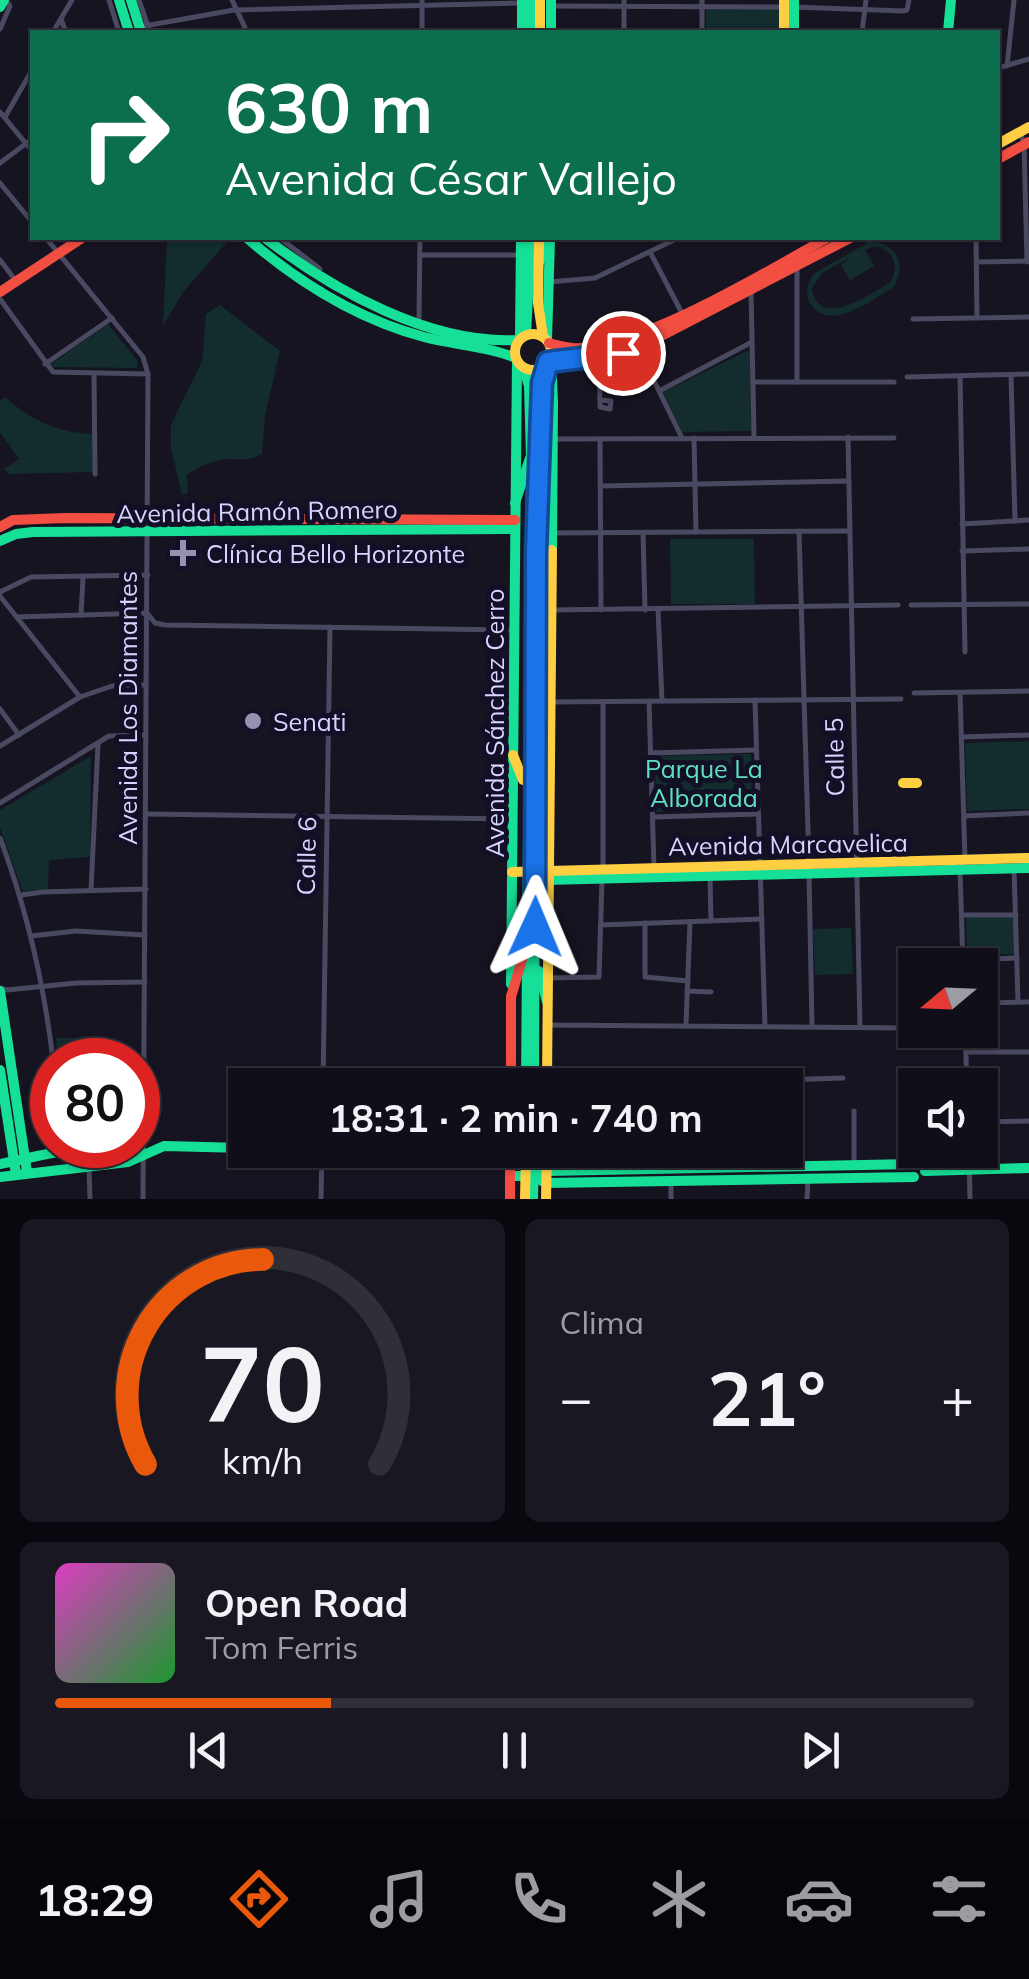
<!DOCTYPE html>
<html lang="es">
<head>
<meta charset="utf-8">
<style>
  body { margin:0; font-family:Mulish,sans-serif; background:#191822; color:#f1f3f6; height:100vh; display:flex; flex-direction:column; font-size:38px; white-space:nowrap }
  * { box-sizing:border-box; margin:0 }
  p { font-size:32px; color:#9c9ca2 }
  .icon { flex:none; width:55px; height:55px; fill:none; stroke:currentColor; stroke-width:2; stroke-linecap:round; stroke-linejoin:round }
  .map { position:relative; height:1199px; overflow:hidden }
  .panel { display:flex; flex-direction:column; gap:20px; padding:20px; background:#09080e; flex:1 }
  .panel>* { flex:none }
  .top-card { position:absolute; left:30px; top:30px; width:970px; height:210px; border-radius:0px; box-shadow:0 2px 8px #0004,0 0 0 2px #302f38; background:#0b6e4f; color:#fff; overflow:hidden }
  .needle { width:65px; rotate:251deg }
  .tools { position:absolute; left:898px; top:948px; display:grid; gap:20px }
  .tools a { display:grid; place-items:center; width:100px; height:100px; border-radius:0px; background:#100f19; box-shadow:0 2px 8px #0004,0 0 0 2px #302f38; font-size:50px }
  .speed { position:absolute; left:30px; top:1038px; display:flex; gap:20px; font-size:50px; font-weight:700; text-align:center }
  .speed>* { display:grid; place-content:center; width:130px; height:130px; border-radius:50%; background:#100f19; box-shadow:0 2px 8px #0004,0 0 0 2px #302f38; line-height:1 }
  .speed .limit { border:15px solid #d22; background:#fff; color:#111 }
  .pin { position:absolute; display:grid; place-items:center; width:85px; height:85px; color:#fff; margin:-42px; border:5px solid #fff; border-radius:50%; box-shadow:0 2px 10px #0007 }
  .me { position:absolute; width:110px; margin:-55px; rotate:1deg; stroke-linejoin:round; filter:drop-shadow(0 0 8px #0008) }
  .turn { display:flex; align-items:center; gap:35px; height:210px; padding:0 30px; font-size:45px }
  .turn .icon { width:130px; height:130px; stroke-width:2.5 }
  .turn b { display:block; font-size:70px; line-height:85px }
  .big { font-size:75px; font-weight:700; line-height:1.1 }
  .panel .card { flex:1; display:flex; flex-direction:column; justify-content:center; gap:15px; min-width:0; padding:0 35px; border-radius:15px; background:#191822 }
  .panel .dial { align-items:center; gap:0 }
  .dial svg { height:260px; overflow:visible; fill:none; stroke:#302f38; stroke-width:7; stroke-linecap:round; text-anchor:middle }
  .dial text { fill:#f1f3f6; stroke:none }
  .song { display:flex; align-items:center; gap:30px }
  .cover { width:120px; height:120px; border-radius:15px; background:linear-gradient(135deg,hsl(310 70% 55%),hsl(130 70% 35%)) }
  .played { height:10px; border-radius:5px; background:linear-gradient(90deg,#ea580c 30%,#302f38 30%) }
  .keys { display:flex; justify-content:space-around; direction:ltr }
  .heat { display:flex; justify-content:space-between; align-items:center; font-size:55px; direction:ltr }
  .panel .tiles { flex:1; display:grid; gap:20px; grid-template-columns:1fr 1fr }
  .card:last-child { grid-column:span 2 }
  .trip { position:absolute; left:228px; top:1068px; width:575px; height:100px; border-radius:0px; background:#100f19; box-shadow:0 2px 8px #0004,0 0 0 2px #302f38; font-weight:700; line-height:100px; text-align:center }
  .dock { display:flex; height:160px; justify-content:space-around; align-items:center; background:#06060a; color:#9c9ca2 }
  .dock .icon { width:70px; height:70px }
  .dock .on { color:#ea580c }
  .dock b { font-size:45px; color:#f1f3f6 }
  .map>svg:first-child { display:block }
  .green { fill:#132c2d; fill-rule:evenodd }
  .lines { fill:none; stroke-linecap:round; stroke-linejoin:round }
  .street { stroke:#4a4962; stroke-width:5 }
  .fast { stroke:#16e098; stroke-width:10 }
  .slow { stroke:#ffcf43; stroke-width:10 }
  .jam { stroke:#f24e42; stroke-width:10 }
  .route-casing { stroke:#114b97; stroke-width:25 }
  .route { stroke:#1a73e8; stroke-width:18 }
  .poi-dot { fill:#9591b1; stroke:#130f26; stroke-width:4 }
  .labels { text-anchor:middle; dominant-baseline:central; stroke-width:10; stroke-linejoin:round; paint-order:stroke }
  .street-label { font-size:25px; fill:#d9d4ff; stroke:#130f26 }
  .poi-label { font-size:25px; fill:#d9d4ff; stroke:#130f26; text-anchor:start }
  .park-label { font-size:25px; fill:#5fe0c0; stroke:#130f26 }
</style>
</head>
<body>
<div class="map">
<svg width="1029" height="1199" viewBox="0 0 1029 1199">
  <rect width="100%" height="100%" fill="#161421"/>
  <g class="green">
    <path d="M 706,8 L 782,9 L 782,32 L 706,32 Z"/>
    <path d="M 167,238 L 225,238 L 227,242 L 183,292 L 163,326 Z"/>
    <path d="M 869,242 C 896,242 907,264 894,287 C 872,299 833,332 812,306 C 804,295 807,285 813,274 ZM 875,246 C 894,250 899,265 891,282 C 870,294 818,331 812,288 L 822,273 L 853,256 L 841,265 L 850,280 L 874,266 L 865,250 Z"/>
    <path d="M 220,305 L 280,351 L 265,416 L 262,454 C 250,461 241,459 227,459 C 217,459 195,468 187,475 L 188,493 L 182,495 L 171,448 L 171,425 L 202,361 L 206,314 Z"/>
    <path d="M 108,324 L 137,360 L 137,368 L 53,367 L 51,364 Z"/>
    <path d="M 747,351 L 750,352 L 751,431 L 682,432 L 663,392 Z"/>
    <path d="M 5,397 C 30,420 59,433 92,434 L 93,472 L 8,474 L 4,469 L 19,459 L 0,432 L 0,401 Z"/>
    <path d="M 670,539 L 754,539 L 755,604 L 671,604 Z"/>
    <path d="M 1029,741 L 1029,809 L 967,811 L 965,743 Z"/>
    <path d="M 751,754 L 752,809 L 656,812 L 655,756 Z"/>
    <path d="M 91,756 L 90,857 L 49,860 L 48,889 L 23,892 L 0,828 L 0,810 Z"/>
    <path d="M 1014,916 L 1015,954 L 967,956 L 966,918 Z"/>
    <path d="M 851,928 L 853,974 L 815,975 L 813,929 Z"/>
    <path d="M 108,1037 L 109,1060 L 58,1060 L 56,1038 Z"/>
  </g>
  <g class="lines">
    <g class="street">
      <path d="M 109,0 L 119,32"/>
      <path d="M 139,0 L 150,32"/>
      <path d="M 232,0 L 247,32"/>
      <path d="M 551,6 L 783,7"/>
      <path d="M 794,7 L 903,11 L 907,10 L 909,0"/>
      <path d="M 61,19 L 66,32"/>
      <path d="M 139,27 L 234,10 L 522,3"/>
      <path d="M 0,29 L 10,6 L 6,0"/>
      <path d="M 53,32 L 72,0"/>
      <path d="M 422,32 L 422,0"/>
      <path d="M 624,32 L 624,0"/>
      <path d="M 702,32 L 702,0"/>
      <path d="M 862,32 L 866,0"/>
      <path d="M 1007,66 L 1014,0"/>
      <path d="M 998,68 L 1029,59"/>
      <path d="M 0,112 L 32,151"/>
      <path d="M 5,117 L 32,70"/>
      <path d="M 1020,132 L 1024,144 L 1027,262"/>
      <path d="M 0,163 L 32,139"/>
      <path d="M 0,183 L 32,222"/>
      <path d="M 46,238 L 143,357 L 148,374 L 143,1199"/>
      <path d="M 280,238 L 320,269"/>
      <path d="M 976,238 L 977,318"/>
      <path d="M 650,252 L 684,317"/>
      <path d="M 420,255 L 521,255"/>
      <path d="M 0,260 L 16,281"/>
      <path d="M 977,262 L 1029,261"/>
      <path d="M 797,266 L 797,382"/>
      <path d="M 549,282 L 595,278 L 678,238"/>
      <path d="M 751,290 L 754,437"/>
      <path d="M 0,299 L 53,372 L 148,374"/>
      <path d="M 913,319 L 1029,317"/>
      <path d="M 419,321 L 420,238"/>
      <path d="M 638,348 L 682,438"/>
      <path d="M 599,359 L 600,407 L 610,409 L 611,401 L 600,400"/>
      <path d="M 45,364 L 112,318"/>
      <path d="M 94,373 L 95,474"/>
      <path d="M 1011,375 L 1015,521"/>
      <path d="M 960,376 L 965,652"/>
      <path d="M 907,377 L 1029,374"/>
      <path d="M 753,382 L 894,382"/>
      <path d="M 659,391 L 752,342"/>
      <path d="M 848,437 L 860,1027"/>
      <path d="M 694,438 L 696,532"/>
      <path d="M 553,439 L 894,438"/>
      <path d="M 600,439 L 601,610"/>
      <path d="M 600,486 L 849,481"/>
      <path d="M 962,524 L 1029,520"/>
      <path d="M 799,531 L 809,864"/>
      <path d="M 552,533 L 849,531"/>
      <path d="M 643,533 L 645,610"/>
      <path d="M 962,551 L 1029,549"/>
      <path d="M 0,592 L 31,577 L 148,575"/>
      <path d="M 0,596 L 80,697"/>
      <path d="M 911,605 L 1029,604"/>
      <path d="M 658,609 L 662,701"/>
      <path d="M 551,610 L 898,605"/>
      <path d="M 81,615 L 83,578"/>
      <path d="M 16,617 L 147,613 L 155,623 L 165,625 L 515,630"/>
      <path d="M 960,692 L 965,860 L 960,870 L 963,965"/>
      <path d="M 914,693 L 1029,691"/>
      <path d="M 755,700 L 765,1026"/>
      <path d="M 649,701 L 654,868"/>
      <path d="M 549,702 L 901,699"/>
      <path d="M 603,703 L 603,870"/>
      <path d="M 0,709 L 19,735"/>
      <path d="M 962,737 L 1029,735"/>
      <path d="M 0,746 L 80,697 L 112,686 L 146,685"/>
      <path d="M 651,753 L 756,750"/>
      <path d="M 0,803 L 109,736 L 145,735"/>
      <path d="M 147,814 L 513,819"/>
      <path d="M 964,816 L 1029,813"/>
      <path d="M 653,817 L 758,814"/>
      <path d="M 0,838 C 27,910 44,984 53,1060"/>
      <path d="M 1014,868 L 1018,1002"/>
      <path d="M 809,874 L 812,1026"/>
      <path d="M 710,877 L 711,921"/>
      <path d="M 91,890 L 98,744"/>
      <path d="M 21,895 L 43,892 L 146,889"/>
      <path d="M 962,915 L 1016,915"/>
      <path d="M 645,923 L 645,977 L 688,981"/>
      <path d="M 600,925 L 762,919"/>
      <path d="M 31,936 L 76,931 L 145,935"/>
      <path d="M 963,960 L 1017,958"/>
      <path d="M 547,978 L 599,977 L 602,880"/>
      <path d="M 0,988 L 7,990 L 76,983 L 145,982"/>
      <path d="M 687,991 L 711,992"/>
      <path d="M 980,1003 L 1029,1002"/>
      <path d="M 547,1025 L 909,1028"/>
      <path d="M 686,1025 L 690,922"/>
      <path d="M 965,1030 L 967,1085"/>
      <path d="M 923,1046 L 965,1045"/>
      <path d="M 966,1052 L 1029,1052"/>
      <path d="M 780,1080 L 843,1078"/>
      <path d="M 323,1085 L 330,627"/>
      <path d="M 854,1111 L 854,1165"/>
      <path d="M 980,1122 L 1029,1121"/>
      <path d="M 622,1150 L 623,1166"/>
      <path d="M 712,1150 L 713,1168"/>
      <path d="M 969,1150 L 970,1199"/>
      <path d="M 89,1167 L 90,1199"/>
      <path d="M 671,1182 L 671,1199"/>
      <path d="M 321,1199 L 322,1150"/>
      <path d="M 807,1199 L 808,1179"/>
    </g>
    <g class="fast">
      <path d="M 119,0 L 129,32"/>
      <path d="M 131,0 L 141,32"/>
      <path d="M 522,0 L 522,32"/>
      <path d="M 532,0 L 532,32"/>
      <path d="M 551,0 L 551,32"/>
      <path d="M 794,0 L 794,32"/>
      <path d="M 0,7 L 4,0"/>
      <path d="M 948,32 L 951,0"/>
      <path d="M 247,238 C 299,283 357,319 424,337 C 454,345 487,346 516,358"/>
      <path d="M 265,238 C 333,290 430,345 519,340"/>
      <path d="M 540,261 L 549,238"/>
      <path d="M 526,335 L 531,238"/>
      <path d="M 520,338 L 521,238"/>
      <path d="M 547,340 L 550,239"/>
      <path d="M 547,363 L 552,379 L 553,402 L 552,550"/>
      <path d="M 523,367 L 529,386 L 531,456 L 526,1085"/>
      <path d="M 515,503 L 530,458"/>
      <path d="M 0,541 L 16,534 L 33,532 L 515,529"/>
      <path d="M 540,570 L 550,601"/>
      <path d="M 537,752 L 549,716"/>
      <path d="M 546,880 L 1029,868"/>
      <path d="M 539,971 L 547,1002"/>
      <path d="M 511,984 L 517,361"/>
      <path d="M 0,991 L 27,1172"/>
      <path d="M 0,1070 L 16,1174"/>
      <path d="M 534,1085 L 536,552 L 540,403 L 545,365"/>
      <path d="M 545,1085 L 547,1078"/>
      <path d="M 0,1164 C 46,1155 97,1138 143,1153"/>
      <path d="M 925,1171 L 1029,1168"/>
      <path d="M 510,1176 L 533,1176 L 546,1171 L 913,1164"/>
      <path d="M 533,1176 L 546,1183 L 914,1177"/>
      <path d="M 0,1177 L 128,1162 L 164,1146 L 245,1148"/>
      <path d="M 533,1199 L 534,1150"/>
    </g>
    <g class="slow">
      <path d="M 540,0 L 540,32"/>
      <path d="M 784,0 L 784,32"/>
      <path d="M 998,144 L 1029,127"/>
      <path d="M 539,238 L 538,303 L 543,336"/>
      <circle cx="533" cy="352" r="18"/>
      <path d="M 513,755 L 523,780"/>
      <path d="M 903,783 L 917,783"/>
      <path d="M 512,872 L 1029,858"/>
      <path d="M 547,1079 L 552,550"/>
      <path d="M 525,1199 L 526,1150"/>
      <path d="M 546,1199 L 547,1150"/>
    </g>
    <g class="jam">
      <path d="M 998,159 L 1029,142"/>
      <path d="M 0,292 L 82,238"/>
      <path d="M 549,343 C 556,345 564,347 572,348 C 635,352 770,270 827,238"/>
      <path d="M 548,362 L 607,357 L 638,348 L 850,238"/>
      <path d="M 0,527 L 13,520 L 65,518 L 515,520"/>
      <path d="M 511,996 L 511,1085"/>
      <path d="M 511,997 L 523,956"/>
      <path d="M 510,1150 L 510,1199"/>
    </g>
  </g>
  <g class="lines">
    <g class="route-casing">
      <path id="route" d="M 535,927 L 536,552 L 542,383 L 548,362 L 623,353"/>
    </g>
    <use href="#route" class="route"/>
  </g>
  <g class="poi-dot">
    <path d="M178 538h10v10h10v10h-10v10h-10v-10h-10v-10h10z"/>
    <circle cx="253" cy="721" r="10"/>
  </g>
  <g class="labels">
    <g class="street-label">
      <text transform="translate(257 511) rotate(-1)">Avenida Ramón Romero</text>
      <text transform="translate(127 708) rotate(-90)">Avenida Los Diamantes</text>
      <text transform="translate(494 723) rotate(-90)">Avenida Sánchez Cerro</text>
      <text transform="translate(834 757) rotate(-91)">Calle 5</text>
      <text transform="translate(788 844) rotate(-1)">Avenida Marcavelica</text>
      <text transform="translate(306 856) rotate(-89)">Calle 6</text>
    </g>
    <g class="poi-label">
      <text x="206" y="553">Clínica Bello Horizonte</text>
      <text x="273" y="721">Senati</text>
    </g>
    <g class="park-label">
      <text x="704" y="768">Parque La<tspan x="704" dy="29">Alborada</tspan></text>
    </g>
  </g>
</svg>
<div class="tools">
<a><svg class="needle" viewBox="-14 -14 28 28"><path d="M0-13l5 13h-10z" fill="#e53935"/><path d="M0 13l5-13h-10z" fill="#9c9ca2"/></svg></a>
<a><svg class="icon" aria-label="sound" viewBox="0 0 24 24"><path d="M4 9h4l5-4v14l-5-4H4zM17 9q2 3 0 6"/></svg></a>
</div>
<div class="speed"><div class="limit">80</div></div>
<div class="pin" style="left:623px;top:353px;background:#d93025"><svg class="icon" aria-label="arrive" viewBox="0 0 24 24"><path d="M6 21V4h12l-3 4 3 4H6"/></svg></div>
<svg class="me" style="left:535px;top:927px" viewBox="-20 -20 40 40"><path d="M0-17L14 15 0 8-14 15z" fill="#1a73e8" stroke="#fff" stroke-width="4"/></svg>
<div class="trip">18:31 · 2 min · 740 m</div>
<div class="top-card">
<div class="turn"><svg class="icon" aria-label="right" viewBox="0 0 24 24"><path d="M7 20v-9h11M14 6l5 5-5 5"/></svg><div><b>630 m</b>Avenida César Vallejo</div></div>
</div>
</div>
<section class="panel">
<div class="tiles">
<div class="card dial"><svg viewBox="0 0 100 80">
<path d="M14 69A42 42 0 1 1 86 69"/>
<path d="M14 69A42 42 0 0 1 50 6" stroke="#ea580c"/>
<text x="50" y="56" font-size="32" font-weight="700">70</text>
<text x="50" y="72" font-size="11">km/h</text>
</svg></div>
<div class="card"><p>Clima</p>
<div class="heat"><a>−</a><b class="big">21°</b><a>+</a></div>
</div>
<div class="card">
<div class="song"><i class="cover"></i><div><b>Open Road</b><p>Tom Ferris</p></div></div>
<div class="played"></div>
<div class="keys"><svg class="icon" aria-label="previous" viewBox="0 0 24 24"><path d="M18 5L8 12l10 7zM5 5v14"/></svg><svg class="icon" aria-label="pause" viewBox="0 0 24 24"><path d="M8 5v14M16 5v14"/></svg><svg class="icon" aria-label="next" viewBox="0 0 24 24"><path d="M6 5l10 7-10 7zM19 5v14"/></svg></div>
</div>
</div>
</section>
<nav class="dock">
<b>18:29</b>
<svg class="icon on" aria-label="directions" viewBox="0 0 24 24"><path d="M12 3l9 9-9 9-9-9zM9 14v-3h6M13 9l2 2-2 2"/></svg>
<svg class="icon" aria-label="music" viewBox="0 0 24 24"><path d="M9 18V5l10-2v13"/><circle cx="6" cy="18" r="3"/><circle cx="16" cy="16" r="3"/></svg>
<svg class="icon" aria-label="phone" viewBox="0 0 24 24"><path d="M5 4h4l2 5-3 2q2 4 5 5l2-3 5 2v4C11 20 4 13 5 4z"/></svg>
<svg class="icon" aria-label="climate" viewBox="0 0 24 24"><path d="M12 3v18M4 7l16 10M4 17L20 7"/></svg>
<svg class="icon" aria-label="car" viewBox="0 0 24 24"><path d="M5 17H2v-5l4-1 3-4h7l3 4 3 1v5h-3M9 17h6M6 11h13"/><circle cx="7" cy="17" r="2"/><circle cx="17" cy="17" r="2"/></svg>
<svg class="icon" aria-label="filters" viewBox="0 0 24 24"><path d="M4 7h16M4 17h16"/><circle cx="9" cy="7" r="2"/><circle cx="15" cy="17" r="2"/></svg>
</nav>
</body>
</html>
